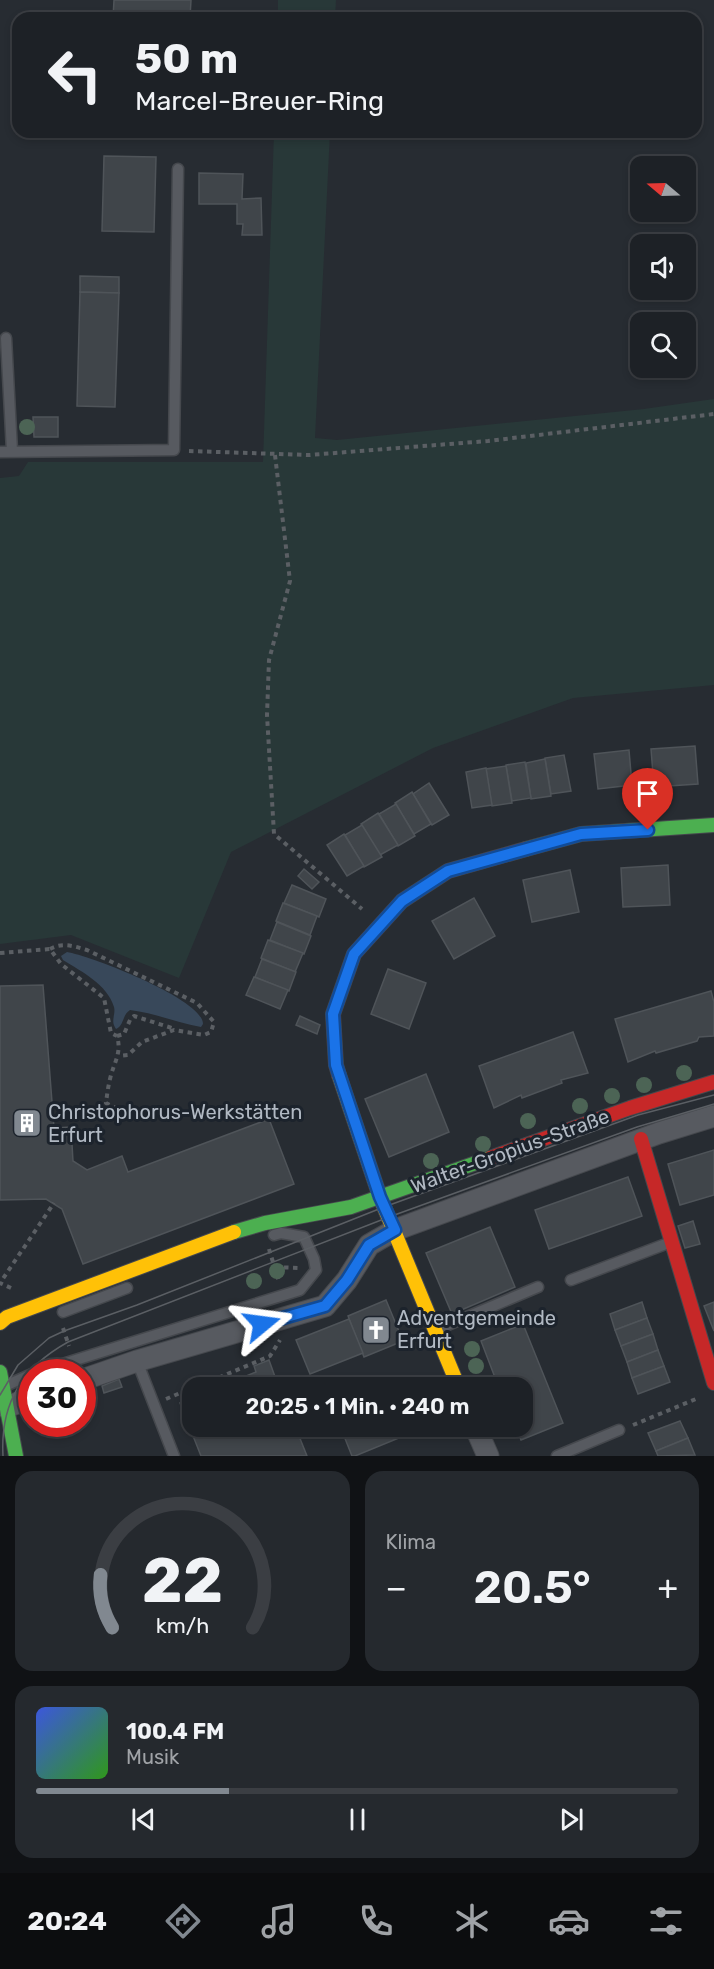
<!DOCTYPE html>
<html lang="de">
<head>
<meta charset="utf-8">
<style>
  body { margin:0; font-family:Rubik,sans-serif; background:#25292e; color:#f1f3f6; height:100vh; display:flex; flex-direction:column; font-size:22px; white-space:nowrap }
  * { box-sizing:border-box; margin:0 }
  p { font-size:20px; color:#a0a3a7 }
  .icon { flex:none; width:33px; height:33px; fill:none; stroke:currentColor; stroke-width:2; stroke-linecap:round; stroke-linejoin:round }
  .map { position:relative; height:1456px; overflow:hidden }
  .sheet { display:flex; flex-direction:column; gap:15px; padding:15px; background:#101215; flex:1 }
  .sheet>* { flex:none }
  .guide { position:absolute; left:12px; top:12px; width:690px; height:126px; border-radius:18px; box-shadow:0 3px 9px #0003,0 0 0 2px #3b3e43; background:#1d2126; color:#f1f3f6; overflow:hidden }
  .needle { width:39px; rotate:289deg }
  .fabs { position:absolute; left:630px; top:156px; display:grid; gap:12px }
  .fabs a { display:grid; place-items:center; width:66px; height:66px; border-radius:12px; background:#1d2126; box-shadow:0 3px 9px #0003,0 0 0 2px #3b3e43; font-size:30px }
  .speed { position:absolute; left:18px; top:1359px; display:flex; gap:12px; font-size:30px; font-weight:700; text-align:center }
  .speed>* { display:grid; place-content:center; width:78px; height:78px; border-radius:50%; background:#1d2126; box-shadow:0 3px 9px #0003,0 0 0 2px #3b3e43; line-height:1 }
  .speed .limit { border:9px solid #d22; background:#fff; color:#111 }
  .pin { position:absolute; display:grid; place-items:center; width:51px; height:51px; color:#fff; margin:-62px -26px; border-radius:50% 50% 50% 0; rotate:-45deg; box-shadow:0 0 6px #0007 }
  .pin .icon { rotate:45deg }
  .me { position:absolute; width:66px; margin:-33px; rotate:74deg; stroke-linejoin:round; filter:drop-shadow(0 0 4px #0008) }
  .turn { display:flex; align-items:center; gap:21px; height:126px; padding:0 24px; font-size:27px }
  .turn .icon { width:78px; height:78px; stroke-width:2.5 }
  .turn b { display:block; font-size:42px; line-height:51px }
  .big { font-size:45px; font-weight:600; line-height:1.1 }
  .sheet .widget { flex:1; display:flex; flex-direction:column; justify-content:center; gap:9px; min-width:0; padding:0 21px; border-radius:18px; background:#25292e }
  .sheet .dial { align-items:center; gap:0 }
  .dial svg { height:156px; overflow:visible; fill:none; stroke:#3b3e43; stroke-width:7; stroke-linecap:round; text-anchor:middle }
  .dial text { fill:#f1f3f6; stroke:none }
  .song { display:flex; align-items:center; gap:18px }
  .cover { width:72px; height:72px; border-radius:9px; background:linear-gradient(135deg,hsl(230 70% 55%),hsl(110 70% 35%)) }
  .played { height:6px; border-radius:3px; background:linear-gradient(90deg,#818890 30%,#3b3e43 30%) }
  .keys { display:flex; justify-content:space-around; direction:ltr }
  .heat { display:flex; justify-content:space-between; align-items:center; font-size:33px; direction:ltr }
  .sheet .tiles { flex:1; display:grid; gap:15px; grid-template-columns:1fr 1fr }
  .widget:last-child { grid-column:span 2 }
  .trip { position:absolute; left:182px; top:1377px; width:351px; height:60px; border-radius:18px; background:#1d2126; box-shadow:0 3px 9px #0003,0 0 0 2px #3b3e43; font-weight:600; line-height:60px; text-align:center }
  .tab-bar { display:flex; height:96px; justify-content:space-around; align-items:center; background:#0c0d0f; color:#a0a3a7 }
  .tab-bar .icon { width:42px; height:42px }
  .tab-bar .selected { color:#818890 }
  .tab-bar b { font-size:27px; color:#f1f3f6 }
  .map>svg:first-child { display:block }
  .green { fill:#283838 }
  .water { fill:#38485a }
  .building { fill:#40454a; stroke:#4f5459; stroke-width:1.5 }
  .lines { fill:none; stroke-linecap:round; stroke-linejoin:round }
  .lane-casing { stroke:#45484d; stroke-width:13 }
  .street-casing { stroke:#45484d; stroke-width:23 }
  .fast-casing { stroke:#45484d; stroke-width:16 }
  .slow-casing { stroke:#45484d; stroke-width:16 }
  .jam-casing { stroke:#45484d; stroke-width:16 }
  .path { stroke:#5b5f64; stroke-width:4; stroke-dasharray:4.5 4.5; stroke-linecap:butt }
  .lane { stroke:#575a60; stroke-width:10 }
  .street { stroke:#575a60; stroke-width:21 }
  .fast { stroke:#4caf50; stroke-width:14 }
  .slow { stroke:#ffc107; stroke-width:14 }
  .jam { stroke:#c62828; stroke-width:14 }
  .tram { stroke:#5b5f64; stroke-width:1.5 }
  .tree { fill:#4c6455 }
  .route-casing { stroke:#114b97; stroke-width:15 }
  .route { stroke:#1a73e8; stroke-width:10 }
  .labels { text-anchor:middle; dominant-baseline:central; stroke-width:6; stroke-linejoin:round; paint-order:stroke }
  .poi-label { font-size:20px; fill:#b1b9c3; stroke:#1c232c; text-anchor:start }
  .street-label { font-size:20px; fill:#b1b9c3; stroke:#1c232c }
</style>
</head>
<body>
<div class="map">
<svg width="714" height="1456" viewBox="0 0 714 1456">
  <rect width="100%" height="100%" fill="#272c32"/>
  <g class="green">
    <path d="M 278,0 L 336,0 L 335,18 L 278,18 Z"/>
    <path d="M 274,132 L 330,132 L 315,438 L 337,440 L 644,409 L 714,399 L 714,685 L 573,698 L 433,748 L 231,852 L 179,978 L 71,935 L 0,944 L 0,478 L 19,476 L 28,462 L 263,462 Z"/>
  </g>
  <path class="water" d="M 67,952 C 91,956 203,999 203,1024 L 201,1027 C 177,1023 155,1013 130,1010 C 122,1015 124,1026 116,1029 C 110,1021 116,1015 114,1007 C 107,984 82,972 63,960 L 61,956 Z"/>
  <g class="building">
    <path d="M 114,0 L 191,0 L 190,18 L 113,18 Z"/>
    <path d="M 104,156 L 156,157 L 154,232 L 102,231 Z"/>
    <path d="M 199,173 L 243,174 L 242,199 L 261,198 L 262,235 L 242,235 L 243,224 L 237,224 L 237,204 L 199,204 Z"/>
    <path d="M 80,276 L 119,277 L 119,293 L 80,292 Z"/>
    <path d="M 80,292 L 119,293 L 115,407 L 77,406 Z"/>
    <path d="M 33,417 L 58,417 L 58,437 L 34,437 Z"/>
    <path d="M 695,746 L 698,784 L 654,787 L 651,749 Z"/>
    <path d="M 629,750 L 632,785 L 598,789 L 594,754 Z"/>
    <path d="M 564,755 L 571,791 L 551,794 L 545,758 Z"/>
    <path d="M 545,759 L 551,796 L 531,799 L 526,763 Z"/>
    <path d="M 525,762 L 531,798 L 512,801 L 506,765 Z"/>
    <path d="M 506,766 L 512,803 L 492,806 L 486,769 Z"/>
    <path d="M 486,768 L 492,805 L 472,808 L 466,772 Z"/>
    <path d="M 429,783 L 449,815 L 432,825 L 413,794 Z"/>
    <path d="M 412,792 L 431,824 L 414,834 L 395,803 Z"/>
    <path d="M 396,804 L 415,836 L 398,846 L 379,814 Z"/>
    <path d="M 378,813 L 398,845 L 380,855 L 361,824 Z"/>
    <path d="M 362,825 L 382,857 L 364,867 L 345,835 Z"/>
    <path d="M 344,834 L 364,866 L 347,876 L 327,845 Z"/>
    <path d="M 668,865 L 670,905 L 623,907 L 621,868 Z"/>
    <path d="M 304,869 L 319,882 L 312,889 L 298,876 Z"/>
    <path d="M 570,870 L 579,912 L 532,922 L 523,880 Z"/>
    <path d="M 292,885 L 326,899 L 319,917 L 284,903 Z"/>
    <path d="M 474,898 L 495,936 L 454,959 L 432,921 Z"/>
    <path d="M 283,903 L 317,916 L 310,935 L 276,921 Z"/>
    <path d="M 277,922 L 311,936 L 304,954 L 270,940 Z"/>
    <path d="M 268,940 L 303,953 L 295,972 L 261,958 Z"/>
    <path d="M 262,959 L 296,972 L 289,991 L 255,977 Z"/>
    <path d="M 388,969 L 426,983 L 409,1029 L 371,1014 Z"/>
    <path d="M 254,977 L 288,990 L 280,1009 L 246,995 Z"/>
    <path d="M 43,985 L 54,1128 L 71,1127 L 73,1161 L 87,1170 L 122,1156 L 128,1172 L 269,1119 L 294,1184 L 83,1264 L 62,1209 L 46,1199 L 0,1200 L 0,986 Z"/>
    <path d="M 711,991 L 714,1002 L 714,1036 L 699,1037 L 697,1041 L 656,1053 L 655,1051 L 628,1062 L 615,1019 Z"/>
    <path d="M 300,1016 L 320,1025 L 317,1034 L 296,1025 Z"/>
    <path d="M 573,1032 L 588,1073 L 561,1080 L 562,1083 L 522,1098 L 521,1095 L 494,1108 L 479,1066 Z"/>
    <path d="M 426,1074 L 449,1132 L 389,1157 L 365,1099 Z"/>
    <path d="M 714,1150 L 714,1195 L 680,1205 L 668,1164 Z"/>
    <path d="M 628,1177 L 642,1216 L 549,1249 L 535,1210 Z"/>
    <path d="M 693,1221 L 700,1244 L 685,1248 L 678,1226 Z"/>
    <path d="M 490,1227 L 515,1287 L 452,1314 L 426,1253 Z"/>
    <path d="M 386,1300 L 403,1341 L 364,1357 L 348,1316 Z"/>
    <path d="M 642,1302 L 647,1318 L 615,1330 L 610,1314 Z"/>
    <path d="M 714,1302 L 714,1331 L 704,1306 Z"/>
    <path d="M 647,1318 L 653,1334 L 621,1346 L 615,1330 Z"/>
    <path d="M 349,1319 L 363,1353 L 310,1374 L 296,1340 Z"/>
    <path d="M 523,1324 L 563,1423 L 521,1440 L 515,1426 L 522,1426 L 522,1388 L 499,1388 L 481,1341 Z"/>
    <path d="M 653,1334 L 658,1350 L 627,1362 L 621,1346 Z"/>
    <path d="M 658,1350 L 664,1366 L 632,1378 L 627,1362 Z"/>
    <path d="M 269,1360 L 279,1388 L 217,1388 L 256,1372 L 254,1366 Z"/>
    <path d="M 664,1366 L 670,1382 L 638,1394 L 632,1378 Z"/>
    <path d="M 119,1379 L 122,1387 L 104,1393 L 102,1386 Z"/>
    <path d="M 192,1398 L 192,1426 L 295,1426 L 307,1456 L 201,1456 L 180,1403 Z"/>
    <path d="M 680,1421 L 688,1438 L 656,1451 L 648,1433 Z"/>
    <path d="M 340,1426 L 428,1426 L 355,1456 L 352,1456 Z"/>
    <path d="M 688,1438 L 695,1455 L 658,1456 L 656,1451 Z"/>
  </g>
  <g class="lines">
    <g class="lane-casing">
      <g id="lane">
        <path d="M 6,338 L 12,451"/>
        <path d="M 0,452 L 174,450 L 178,169"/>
        <path d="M 571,1280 L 671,1242"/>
        <path d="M 63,1312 L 127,1288"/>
        <path d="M 436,1330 L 538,1287"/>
        <path d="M 137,1361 L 174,1456"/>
        <path d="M 37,1372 L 300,1290 L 316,1270 L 314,1259 L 304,1237 L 281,1233 L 274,1235"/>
        <path d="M 5,1386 L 32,1374"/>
        <path d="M 557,1456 L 619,1430"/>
      </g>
    </g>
    <g class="street-casing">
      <g id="street">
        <path d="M 82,1380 L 137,1361 L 325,1306 L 347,1280 L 369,1245 L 395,1230 L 659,1133 L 714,1116"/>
        <path d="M 0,1405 L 6,1407 L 32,1398"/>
        <path d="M 475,1426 L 488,1456"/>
      </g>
    </g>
    <g class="fast-casing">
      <g id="fast">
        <path d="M 526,849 L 581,834 L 714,825"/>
        <path d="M 234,1232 L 265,1223 L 351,1207 L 490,1158"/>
        <path d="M 0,1372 L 16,1456"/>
      </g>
    </g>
    <g class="slow-casing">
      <g id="slow">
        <path d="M 339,1075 L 380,1197 L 459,1388"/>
        <path d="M 0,1323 L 7,1317 L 234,1232"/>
      </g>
    </g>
    <g class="jam-casing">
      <g id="jam">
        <path d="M 339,1075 L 336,1065 L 333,1014 L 354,954 L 402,901 L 448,871 L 526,849"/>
        <path d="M 641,1139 L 714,1383"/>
        <path d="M 490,1158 L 630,1108 L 714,1082"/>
      </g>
    </g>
    <g class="path">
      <path d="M 189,451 L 309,455 L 488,441 L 714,414"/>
      <path d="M 275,455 L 290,581 L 269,660 L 267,715 L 274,834 L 362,909"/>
      <path d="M 50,949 C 63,942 73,946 87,950 L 197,1003 L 214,1022 L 211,1032 L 204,1035 L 174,1030 L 142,1042 L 128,1055 L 119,1056"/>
      <path d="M 0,953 L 50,949 L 61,964 L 104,998 L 111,1033 L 117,1036 C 122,1053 114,1062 110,1079 C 108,1087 107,1095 106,1103 L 122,1111"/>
      <path d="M 117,1036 L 124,1034 L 130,1020 L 134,1016 L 175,1029"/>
      <path d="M 269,1249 L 279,1282"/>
      <path d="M 275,1267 L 298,1268"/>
      <path d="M 11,1288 L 0,1283 L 54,1203"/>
      <path d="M 63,1328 L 69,1346"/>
      <path d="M 194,1388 L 270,1356 L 280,1340"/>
      <path d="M 166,1399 L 192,1388"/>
      <path d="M 633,1425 L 696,1399"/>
    </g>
    <use href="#lane" class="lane"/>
    <use href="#street" class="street"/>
    <use href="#fast" class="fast"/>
    <use href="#slow" class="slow"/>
    <use href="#jam" class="jam"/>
    <g class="tram">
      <path d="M 0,1395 L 18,1365 L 49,1338 L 64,1331 L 137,1305 L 384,1207 L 638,1115 L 714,1095"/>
      <path d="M 3,1456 C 0,1402 23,1367 68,1342 L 389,1217 L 637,1127 L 714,1104"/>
    </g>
  </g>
  <g class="tree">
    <circle cx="27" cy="427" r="8"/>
    <circle cx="684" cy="1073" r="8"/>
    <circle cx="644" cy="1085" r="8"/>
    <circle cx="612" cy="1096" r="8"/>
    <circle cx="580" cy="1106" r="8"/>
    <circle cx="528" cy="1121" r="8"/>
    <circle cx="483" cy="1144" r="8"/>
    <circle cx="431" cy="1161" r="8"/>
    <circle cx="277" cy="1271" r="8"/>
    <circle cx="254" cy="1281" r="8"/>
    <circle cx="472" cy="1349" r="8"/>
    <circle cx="476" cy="1366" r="8"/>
  </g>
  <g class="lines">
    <g class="route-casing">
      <path id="route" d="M 262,1324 L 325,1306 L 347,1280 L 369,1245 L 395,1230 L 380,1197 L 336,1065 L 333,1014 L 354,954 L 402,901 L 448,871 L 581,834 L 648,830"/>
    </g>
    <use href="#route" class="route"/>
  </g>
  <defs>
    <g id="building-square" transform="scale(1.5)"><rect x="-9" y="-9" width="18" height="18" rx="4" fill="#818890" stroke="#1c232c"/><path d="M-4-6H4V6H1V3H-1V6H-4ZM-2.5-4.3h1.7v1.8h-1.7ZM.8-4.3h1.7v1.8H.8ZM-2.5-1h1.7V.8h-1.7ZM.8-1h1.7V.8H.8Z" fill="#fff"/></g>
    <g id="church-square" transform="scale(1.5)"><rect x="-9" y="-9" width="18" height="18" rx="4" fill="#818890" stroke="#1c232c"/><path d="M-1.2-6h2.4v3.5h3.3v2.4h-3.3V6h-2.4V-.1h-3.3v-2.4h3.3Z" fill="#fff"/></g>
  </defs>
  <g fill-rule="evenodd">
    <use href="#building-square" x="27" y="1123"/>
    <use href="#church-square" x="376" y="1330"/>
  </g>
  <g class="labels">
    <g class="poi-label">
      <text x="48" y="1112">Christophorus-Werkstätten<tspan x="48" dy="23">Erfurt</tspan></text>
      <text x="397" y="1318">Adventgemeinde<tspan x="397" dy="23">Erfurt</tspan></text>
    </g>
    <g class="street-label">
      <text transform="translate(510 1151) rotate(-20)">Walter-Gropius-Straße</text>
    </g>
  </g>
</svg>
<div class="fabs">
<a><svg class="needle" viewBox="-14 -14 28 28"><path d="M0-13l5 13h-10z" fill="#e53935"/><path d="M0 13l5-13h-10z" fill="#a0a3a7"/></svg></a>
<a><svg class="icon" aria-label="sound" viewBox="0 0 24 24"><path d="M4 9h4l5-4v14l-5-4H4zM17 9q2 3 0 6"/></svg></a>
<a><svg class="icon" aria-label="search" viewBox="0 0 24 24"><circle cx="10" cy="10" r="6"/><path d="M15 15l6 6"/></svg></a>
</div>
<div class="speed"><div class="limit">30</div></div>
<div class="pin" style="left:648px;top:830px;background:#d93025"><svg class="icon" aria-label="arrive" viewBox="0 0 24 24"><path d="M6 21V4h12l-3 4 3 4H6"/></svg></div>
<svg class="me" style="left:262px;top:1324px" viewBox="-20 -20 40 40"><path d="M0-17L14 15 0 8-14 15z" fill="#1a73e8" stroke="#fff" stroke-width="4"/></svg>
<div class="trip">20:25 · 1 Min. · 240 m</div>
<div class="guide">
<div class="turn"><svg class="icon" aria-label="left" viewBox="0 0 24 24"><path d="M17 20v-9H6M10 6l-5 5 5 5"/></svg><div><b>50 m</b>Marcel-Breuer-Ring</div></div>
</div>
</div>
<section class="sheet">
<div class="tiles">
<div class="widget dial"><svg viewBox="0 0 100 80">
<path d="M14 69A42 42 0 1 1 86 69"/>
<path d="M14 69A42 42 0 0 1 8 42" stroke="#818890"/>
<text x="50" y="56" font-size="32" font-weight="700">22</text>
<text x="50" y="72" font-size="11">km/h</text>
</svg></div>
<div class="widget"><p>Klima</p>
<div class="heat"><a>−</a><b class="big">20.5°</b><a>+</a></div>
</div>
<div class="widget">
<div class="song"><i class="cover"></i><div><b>100.4 FM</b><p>Musik</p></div></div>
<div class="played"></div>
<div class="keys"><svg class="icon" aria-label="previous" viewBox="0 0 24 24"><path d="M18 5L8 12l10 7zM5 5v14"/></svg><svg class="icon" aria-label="pause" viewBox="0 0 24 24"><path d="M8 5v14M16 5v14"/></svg><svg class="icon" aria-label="next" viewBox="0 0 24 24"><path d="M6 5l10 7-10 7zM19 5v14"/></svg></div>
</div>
</div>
</section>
<nav class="tab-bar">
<b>20:24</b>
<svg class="icon selected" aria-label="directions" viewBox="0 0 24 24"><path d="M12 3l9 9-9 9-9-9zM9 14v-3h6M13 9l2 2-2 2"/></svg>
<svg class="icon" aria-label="music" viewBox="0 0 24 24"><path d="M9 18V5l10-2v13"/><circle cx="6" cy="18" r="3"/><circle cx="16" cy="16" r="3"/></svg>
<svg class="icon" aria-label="phone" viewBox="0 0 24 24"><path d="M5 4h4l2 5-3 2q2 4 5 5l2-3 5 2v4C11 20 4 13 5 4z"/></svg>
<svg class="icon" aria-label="climate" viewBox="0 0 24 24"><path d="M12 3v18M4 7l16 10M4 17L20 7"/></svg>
<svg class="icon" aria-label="car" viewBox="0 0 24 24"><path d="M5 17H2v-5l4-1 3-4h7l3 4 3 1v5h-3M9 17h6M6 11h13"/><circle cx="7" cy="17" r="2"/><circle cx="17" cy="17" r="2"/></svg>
<svg class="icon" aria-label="filters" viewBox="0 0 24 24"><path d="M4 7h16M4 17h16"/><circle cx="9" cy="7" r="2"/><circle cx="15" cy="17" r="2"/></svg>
</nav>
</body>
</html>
